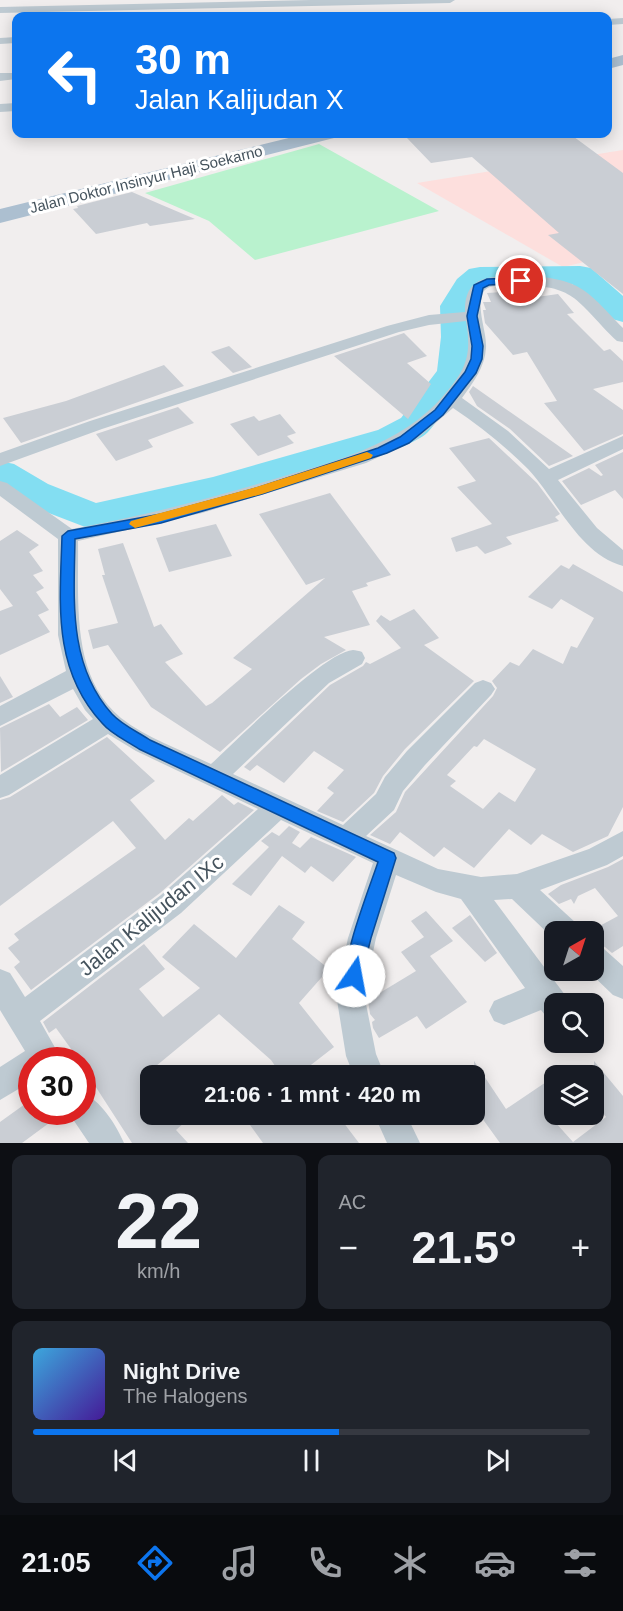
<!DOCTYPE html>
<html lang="id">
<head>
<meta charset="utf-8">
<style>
  body { margin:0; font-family:Arial,sans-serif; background:#20242c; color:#f1f3f6; height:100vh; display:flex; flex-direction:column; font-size:22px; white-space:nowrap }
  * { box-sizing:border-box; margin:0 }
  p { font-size:20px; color:#9ea1a6 }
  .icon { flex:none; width:33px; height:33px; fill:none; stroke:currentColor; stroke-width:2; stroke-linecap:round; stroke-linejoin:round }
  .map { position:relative; height:1143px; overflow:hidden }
  .sheet { display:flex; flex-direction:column; gap:12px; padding:12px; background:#0d0f14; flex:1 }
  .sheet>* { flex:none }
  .hud { position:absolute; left:12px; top:12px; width:600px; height:126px; border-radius:12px; box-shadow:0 3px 15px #0003; background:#0c75ee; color:#fff; overflow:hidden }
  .needle { width:39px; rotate:39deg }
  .buttons { position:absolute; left:544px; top:921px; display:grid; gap:12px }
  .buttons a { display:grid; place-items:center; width:60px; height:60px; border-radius:12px; background:#171b24; box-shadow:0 3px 15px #0003; font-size:30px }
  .speed { position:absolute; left:18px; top:1047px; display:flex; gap:12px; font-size:30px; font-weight:700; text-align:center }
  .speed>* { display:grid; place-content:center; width:78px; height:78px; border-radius:50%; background:#171b24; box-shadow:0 3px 15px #0003; line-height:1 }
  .speed .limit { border:9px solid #d22; background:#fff; color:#111 }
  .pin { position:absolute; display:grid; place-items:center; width:51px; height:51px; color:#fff; margin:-26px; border:3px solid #fff; border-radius:50%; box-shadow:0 2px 6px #0007 }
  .me { position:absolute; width:66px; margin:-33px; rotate:12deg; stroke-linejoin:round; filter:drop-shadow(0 0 4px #0008) }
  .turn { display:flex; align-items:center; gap:21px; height:126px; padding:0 24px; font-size:27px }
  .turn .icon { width:78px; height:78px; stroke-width:2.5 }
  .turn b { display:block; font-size:42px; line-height:51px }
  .big { font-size:45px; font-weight:700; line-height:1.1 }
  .sheet .widget { flex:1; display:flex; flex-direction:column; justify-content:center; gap:9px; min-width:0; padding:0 21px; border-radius:12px; background:#20242c }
  .sheet .dial { align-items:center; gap:0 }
  .dial b { font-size:78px; line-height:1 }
  .song { display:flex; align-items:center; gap:18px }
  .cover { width:72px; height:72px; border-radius:9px; background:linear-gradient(135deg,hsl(200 70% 55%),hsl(260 70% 35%)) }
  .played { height:6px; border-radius:3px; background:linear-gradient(90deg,#0c75ee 55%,#363941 55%) }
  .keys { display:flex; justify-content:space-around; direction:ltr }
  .heat { display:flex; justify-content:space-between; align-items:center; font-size:33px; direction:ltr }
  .sheet .tiles { flex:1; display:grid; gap:12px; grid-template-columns:1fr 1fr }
  .widget:last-child { grid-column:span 2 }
  .trip { position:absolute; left:140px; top:1065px; width:345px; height:60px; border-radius:12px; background:#171b24; box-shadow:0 3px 15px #0003; font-weight:700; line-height:60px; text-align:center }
  .dock { display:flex; height:96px; justify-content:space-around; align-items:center; background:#090b0e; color:#9ea1a6 }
  .dock .icon { width:42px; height:42px }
  .dock .active { color:#0c75ee }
  .dock b { font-size:27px; color:#f1f3f6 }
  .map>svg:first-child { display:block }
  .medical { fill:#fddfdd }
  .green { fill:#b9f2ce }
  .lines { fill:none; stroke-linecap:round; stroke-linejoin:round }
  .river { fill:#83def2; fill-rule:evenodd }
  .building { fill:#caced4; fill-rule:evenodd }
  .minor { fill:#becad2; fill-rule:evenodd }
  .primary { fill:#acbfd0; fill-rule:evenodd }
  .route { fill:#0c75ee; stroke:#084c9b; stroke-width:1.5 }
  .slow { fill:#f59e0b }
  .labels { text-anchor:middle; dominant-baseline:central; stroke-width:6; stroke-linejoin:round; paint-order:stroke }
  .far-street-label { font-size:15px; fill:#45535d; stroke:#fff }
  .near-street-label { font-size:21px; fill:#45535d; stroke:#fff }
</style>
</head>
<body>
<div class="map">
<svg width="623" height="1143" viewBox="0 0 623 1143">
  <rect width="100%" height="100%" fill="#f1eeee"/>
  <path class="medical" d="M 623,150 L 623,253 L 563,267 L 417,183 Z"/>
  <path class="green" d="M 319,144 L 439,211 L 255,260 L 209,221 L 145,193 Z"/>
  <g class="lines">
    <path class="river" d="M 580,266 L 591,268 L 623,296 L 623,322 L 612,319 L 572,284 L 488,285 C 459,310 483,341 471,372 C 468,380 435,425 428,432 C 422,438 412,442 404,446 L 231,498 L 93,530 L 20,502 L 0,490 L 0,461 L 14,464 L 48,484 L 96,503 L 213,477 L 378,430 L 401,418 L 437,371 L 441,337 L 440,306 L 457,279 L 469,269 L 480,267 Z"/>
  </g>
  <g class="building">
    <path d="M 440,134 L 570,134 L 623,173 L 623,294 L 548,235 L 559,233 L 472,157 L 431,163 L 407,138 Z"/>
    <path d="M 132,192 L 162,205 L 195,219 L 150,226 L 147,223 L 96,234 L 73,209 L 78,208 L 77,206 Z"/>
    <path d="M 519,291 L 523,299 L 558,294 L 574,313 L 567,314 L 604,351 L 610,349 L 623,361 L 623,382 L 593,389 L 623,410 L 623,434 L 584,451 L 544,403 L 557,401 L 527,352 L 513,355 L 485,323 L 483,310 L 486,310 L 483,302 L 491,302 L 487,293 Z"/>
    <path d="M 404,333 L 427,356 L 407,363 L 431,384 L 408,419 L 334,356 Z"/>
    <path d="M 229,346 L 252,367 L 233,373 L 211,352 Z"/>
    <path d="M 164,365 L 184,386 L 21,443 L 3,418 L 66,401 Z"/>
    <path d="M 473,386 L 573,456 L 549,466 L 510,429 L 477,406 L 469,392 Z"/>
    <path d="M 178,407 L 194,423 L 148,440 L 153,447 L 116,461 L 96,434 Z"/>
    <path d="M 280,414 L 296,433 L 287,436 L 294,443 L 258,456 L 230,424 L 254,416 L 259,421 Z"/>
    <path d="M 489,438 L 537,483 L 560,514 L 555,517 L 559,521 L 506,537 L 512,544 L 485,554 L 477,546 L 456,552 L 451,538 L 492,524 L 457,487 L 476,481 L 449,448 Z"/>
    <path d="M 623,452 L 623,499 L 615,490 L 581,505 L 562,481 L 589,468 L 601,476 L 603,475 L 595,465 Z"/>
    <path d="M 330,493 L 391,575 L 366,583 L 368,586 L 352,591 L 370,625 L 324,637 L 346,650 L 321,664 L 301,679 L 220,752 L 151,707 L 108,645 L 93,649 L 88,630 L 118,623 L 102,575 L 105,575 L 98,549 L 123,543 L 154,627 L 161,624 L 183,654 L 165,662 L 206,706 L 212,703 L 252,669 L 233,658 L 325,578 L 306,585 L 259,514 Z"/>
    <path d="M 216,524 L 232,556 L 169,572 L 156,538 Z"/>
    <path d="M 17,530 L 39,545 L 29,552 L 43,571 L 33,575 L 44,588 L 36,592 L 49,610 L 38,615 L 50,632 L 0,655 L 0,611 L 13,606 L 0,589 L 0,541 Z"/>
    <path d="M 573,564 L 623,592 L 623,807 L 608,836 L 573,852 L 542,834 L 531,845 L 509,829 L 474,868 L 444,847 L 434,857 L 400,832 L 390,844 L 370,835 L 396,812 L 405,792 L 493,696 L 497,688 L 492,681 L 510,662 L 519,666 L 533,649 L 563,664 L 571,646 L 577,648 L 594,618 L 561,599 L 552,609 L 528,597 L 561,565 L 569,569 ZM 484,739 L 536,769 L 515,802 L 499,792 L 483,809 L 450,786 L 456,781 L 447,775 L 474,746 L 477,747 Z"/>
    <path d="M 414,609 L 439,638 L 424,645 L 474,681 L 405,749 L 383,776 L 374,793 L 343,822 L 317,811 L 334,793 L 327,788 L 344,770 L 314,751 L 284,783 L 257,765 L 250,771 L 244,767 L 330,685 L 363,666 L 366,662 L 370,664 L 401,648 L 376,621 L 381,615 L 390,621 Z"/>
    <path d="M 0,676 L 13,697 L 0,703 Z"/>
    <path d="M 49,704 L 60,717 L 77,707 L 88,720 L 1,772 L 0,728 Z"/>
    <path d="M 107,737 L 155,781 L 130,800 L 165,840 L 189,818 L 193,821 L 222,795 L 234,805 L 238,802 L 254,810 L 160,893 L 31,990 L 14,967 L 20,962 L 8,948 L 19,940 L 14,934 L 136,848 L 113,821 L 0,906 L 0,800 L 10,797 Z"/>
    <path d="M 289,826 L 300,832 L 292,843 L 300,848 L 311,837 L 356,857 L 333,882 L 311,866 L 305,873 L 282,856 L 251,896 L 232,884 L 269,847 L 261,841 L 272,832 L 279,836 Z"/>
    <path d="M 623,859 L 623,946 L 612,953 L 605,947 L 594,943 L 594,929 L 618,916 L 595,888 L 578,896 L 574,904 L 571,899 L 559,904 L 548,894 L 561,885 L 608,867 Z"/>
    <path d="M 279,905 L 305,922 L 292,939 L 329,969 L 299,1003 L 334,1047 L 307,1068 L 314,1076 L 282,1076 L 271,1060 L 219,1014 L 150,1071 L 150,1114 L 194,1114 L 176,1130 L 188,1143 L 132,1143 L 90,1078 L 82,1060 L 79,1060 L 56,1028 L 49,1033 L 43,1022 L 144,944 L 165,969 L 139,989 L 163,1017 L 200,988 L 162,957 L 194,924 L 236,958 Z"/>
    <path d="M 426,911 L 453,941 L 430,956 L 467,1002 L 426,1029 L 417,1016 L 379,1038 L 373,1028 L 372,1022 L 375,1020 L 370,1014 L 368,1000 L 416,971 L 401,952 L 424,937 L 411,921 Z"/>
    <path d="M 470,915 L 497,953 L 485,962 L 452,928 Z"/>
    <path d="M 474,1061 L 506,1109 L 555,1076 L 555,1122 L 573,1142 L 606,1117 L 594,1101 L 594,1061 L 623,1096 L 623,1143 L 500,1143 L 474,1107 Z"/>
    <path d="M 32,1099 L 32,1112 L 64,1112 L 22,1143 L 0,1143 L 0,1122 Z"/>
    <path d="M 242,1114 L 337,1114 L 359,1143 L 263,1143 Z"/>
  </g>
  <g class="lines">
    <g class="minor">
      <path d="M 311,0 L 455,0 L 450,3 L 0,13 L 0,7 Z"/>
      <path d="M 623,18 L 623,24 L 608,25 L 608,19 Z"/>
      <path d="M 16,37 L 16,43 L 0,44 L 0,38 Z"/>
      <path d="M 0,73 L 16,73 L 16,79 L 0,81 Z"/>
      <path d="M 16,103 L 16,111 L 0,112 L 0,104 Z"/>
      <path d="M 526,276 C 581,278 588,292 623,328 L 623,342 L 617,341 C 573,298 576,283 508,286 C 500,286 487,284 483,293 C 476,310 487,331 486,348 C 485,367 473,383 462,398 L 508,431 L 549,469 L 623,436 L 623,449 L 558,480 L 597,528 L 623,550 L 623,566 C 579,554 557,500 528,469 C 505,446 480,426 453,408 L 417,439 L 366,463 L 202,513 L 78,541 C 79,600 70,676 121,718 C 147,738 181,750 211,764 C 236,741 324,652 353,650 C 355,650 360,651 362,652 L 365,658 L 362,664 L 329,683 L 233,774 L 343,825 L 376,794 L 385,777 L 407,751 L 475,683 L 483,680 L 491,683 L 495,689 L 491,695 L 425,765 L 403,791 L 394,810 L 366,836 L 438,869 L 481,877 L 517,874 L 589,849 L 623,831 L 623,856 L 607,865 L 540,890 L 576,923 L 580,932 L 555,932 L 555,940 L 512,899 L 494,900 L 565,995 L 569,1004 L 555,1004 L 555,1019 L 545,1015 L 541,1010 L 504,1025 L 494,1021 L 489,1011 L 494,1001 L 525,988 L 461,899 L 436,892 L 396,875 L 376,938 L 364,994 L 376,1054 L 385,1076 L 354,1076 L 346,1056 L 336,994 L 348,938 L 373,863 L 281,820 L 181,913 L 40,1021 L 62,1060 L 32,1060 L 32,1081 L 0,1100 L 0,1067 L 25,1051 L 0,1010 L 0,969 L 10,973 L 25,997 L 161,895 L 258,809 L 136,751 L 108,734 L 9,795 L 0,798 L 0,775 L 93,719 L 85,710 L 73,689 L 0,726 L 0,706 L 66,671 L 58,635 L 58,539 L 0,496 L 0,481 L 7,483 L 72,529 C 139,517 205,500 271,480 C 334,461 400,446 444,395 C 466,369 472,356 466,321 L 429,325 L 399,332 L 102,429 L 0,466 L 0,453 L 90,421 L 387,326 L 429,315 L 465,312 C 464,271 496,277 526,276 Z"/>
      <path d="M 594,945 L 604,949 L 623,966 L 623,999 L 613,995 L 587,970 L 594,970 Z"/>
      <path d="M 82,1093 C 101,1100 116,1125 124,1143 L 89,1143 L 68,1112 L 82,1112 Z"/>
      <path d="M 374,1114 L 406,1114 L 420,1143 L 387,1143 Z"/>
    </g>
    <g class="primary">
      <path d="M 623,55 L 623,65 L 608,69 L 608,59 Z"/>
      <path d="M 305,134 L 337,134 L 334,138 L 0,223 L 0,209 Z"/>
    </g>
  </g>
  <path class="route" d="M 521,278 L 525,279 L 525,283 L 489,285 L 483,288 L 477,316 L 483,346 L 482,359 L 476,373 L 443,415 L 409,443 L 387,453 L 262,494 L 161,523 L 75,539 C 74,600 68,665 112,714 C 122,725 138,732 150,740 L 394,853 L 396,858 L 371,938 L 360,982 L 354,984 L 347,982 C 339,964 371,884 378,862 L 139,749 C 127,741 111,734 102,723 C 52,669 60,603 62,536 L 68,531 L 161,514 L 253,489 L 378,448 L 400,437 L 435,410 L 465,372 L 471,359 L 472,346 L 467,316 L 474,285 L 487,279 Z"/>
  <path class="slow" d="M 367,452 L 373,455 L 371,458 L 262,494 L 135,528 L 129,524 L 131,521 L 253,488 Z"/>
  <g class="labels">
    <g class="far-street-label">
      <text transform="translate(146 179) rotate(-14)">Jalan Doktor Insinyur Haji Soekarno</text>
    </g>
    <g class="near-street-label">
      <text transform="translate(151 915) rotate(-39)">Jalan Kalijudan IXc</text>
    </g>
  </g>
</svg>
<div class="buttons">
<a><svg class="needle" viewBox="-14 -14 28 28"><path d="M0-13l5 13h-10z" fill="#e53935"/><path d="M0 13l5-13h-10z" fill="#9ea1a6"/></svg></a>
<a><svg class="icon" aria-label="search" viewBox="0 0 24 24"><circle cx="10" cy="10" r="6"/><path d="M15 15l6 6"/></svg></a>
<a><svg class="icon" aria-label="layers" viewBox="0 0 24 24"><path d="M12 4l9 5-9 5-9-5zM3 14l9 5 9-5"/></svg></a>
</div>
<div class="speed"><div class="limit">30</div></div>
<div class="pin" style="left:521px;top:281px;background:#d93025"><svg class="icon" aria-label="arrive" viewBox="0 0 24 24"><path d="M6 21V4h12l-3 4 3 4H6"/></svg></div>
<svg class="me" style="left:354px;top:976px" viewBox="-20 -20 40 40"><circle r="19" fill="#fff"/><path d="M0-13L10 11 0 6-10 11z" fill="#0c75ee"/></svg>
<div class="trip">21:06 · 1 mnt · 420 m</div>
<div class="hud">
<div class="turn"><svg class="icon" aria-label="left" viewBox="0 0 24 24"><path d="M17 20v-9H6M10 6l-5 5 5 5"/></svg><div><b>30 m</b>Jalan Kalijudan X</div></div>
</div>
</div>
<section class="sheet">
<div class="tiles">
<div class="widget dial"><b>22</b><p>km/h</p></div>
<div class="widget"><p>AC</p>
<div class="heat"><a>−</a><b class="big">21.5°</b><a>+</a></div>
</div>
<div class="widget">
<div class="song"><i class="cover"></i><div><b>Night Drive</b><p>The Halogens</p></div></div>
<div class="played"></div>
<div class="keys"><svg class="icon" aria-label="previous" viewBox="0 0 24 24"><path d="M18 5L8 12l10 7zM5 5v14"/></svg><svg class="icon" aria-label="pause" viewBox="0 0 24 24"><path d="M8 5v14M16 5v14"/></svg><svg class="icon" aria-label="next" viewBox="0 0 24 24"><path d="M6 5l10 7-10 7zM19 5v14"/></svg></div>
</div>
</div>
</section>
<nav class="dock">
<b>21:05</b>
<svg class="icon active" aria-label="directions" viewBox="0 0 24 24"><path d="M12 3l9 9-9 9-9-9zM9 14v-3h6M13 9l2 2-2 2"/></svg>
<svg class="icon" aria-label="music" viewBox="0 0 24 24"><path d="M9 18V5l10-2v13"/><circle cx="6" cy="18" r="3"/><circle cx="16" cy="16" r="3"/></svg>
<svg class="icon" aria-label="phone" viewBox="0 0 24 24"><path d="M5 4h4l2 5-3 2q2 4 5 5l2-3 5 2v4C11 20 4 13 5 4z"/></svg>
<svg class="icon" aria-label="climate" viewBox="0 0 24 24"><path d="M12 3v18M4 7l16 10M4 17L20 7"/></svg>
<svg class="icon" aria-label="car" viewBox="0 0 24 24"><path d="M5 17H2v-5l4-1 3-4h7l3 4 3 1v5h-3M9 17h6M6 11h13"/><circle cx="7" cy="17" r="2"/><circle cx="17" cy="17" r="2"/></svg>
<svg class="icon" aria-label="filters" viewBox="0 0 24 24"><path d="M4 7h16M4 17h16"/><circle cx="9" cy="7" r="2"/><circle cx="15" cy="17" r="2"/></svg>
</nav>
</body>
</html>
